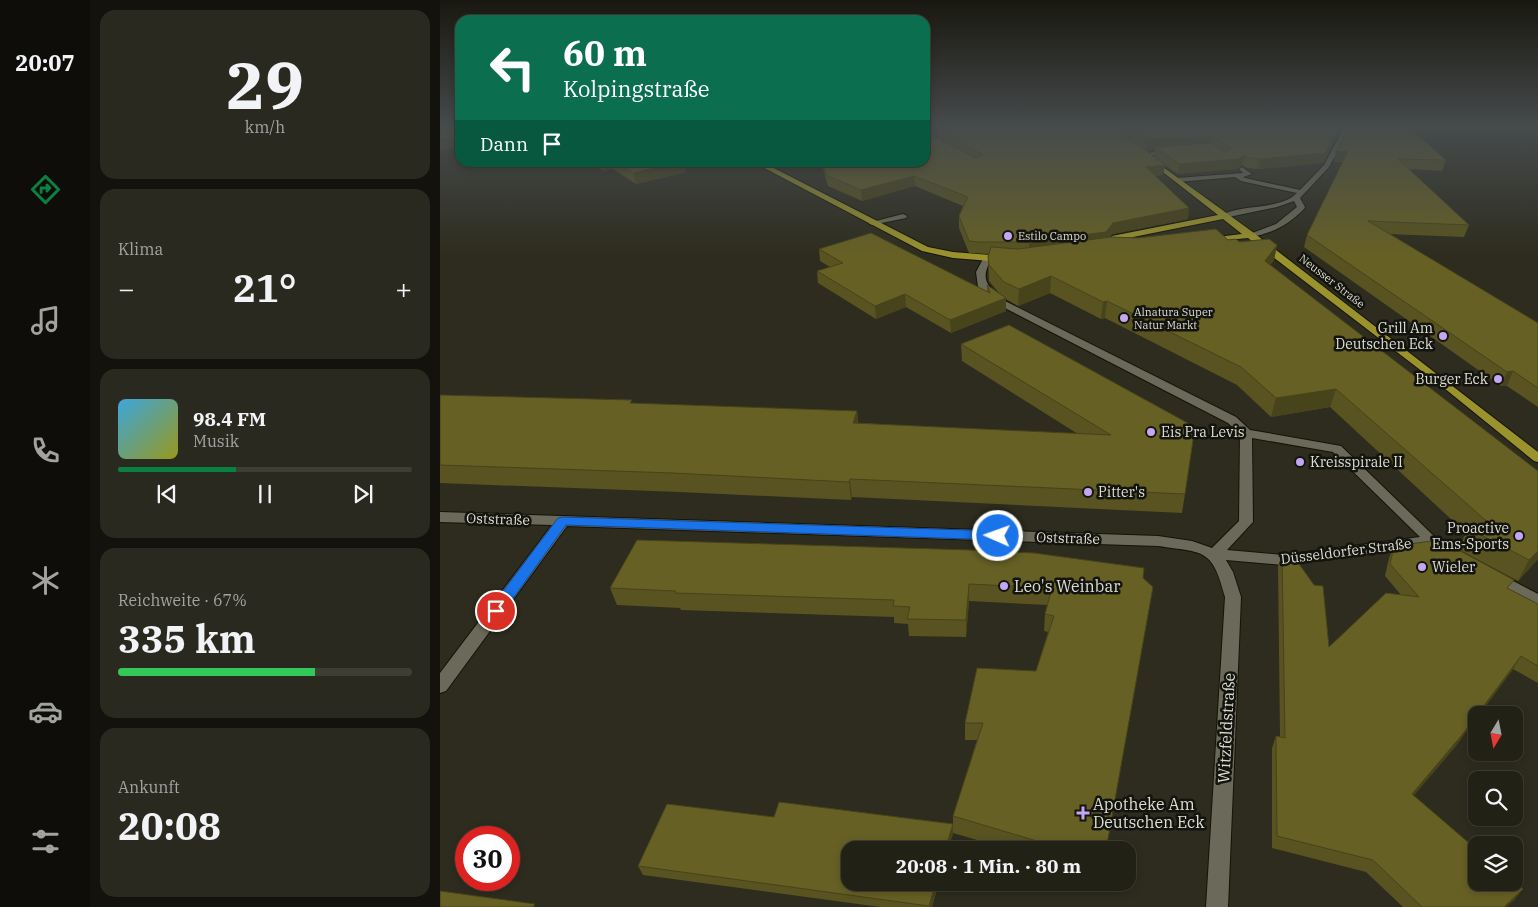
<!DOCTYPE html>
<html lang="de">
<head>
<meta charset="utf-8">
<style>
  body { margin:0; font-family:"IBM Plex Serif",serif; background:#2a291f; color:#f1f3f6; height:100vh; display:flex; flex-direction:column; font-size:19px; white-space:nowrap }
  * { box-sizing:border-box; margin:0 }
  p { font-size:16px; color:#a2a3a1 }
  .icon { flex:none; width:28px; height:28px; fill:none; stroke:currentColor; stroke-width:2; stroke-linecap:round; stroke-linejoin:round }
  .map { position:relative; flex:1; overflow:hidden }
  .details { display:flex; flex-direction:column; gap:10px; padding:10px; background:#13120c; width:350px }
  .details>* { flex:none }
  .top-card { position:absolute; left:15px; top:15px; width:475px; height:152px; border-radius:15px; box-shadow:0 2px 8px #0003,0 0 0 1px #3f3e35; background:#0b6e4f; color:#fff; overflow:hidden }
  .needle { width:32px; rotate:190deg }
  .buttons { position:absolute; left:1028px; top:706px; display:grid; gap:10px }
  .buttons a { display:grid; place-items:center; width:55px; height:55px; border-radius:10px; background:#222116; box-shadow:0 2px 8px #0003,0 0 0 1px #3f3e35; font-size:25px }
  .speed { position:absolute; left:15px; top:826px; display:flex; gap:10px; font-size:25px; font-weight:700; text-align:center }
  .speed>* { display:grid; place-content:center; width:65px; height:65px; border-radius:50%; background:#222116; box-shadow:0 2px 8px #0003,0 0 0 1px #3f3e35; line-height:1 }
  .speed .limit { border:8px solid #d22; background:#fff; color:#111 }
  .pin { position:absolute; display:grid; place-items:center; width:42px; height:42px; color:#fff; margin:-21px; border:2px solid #fff; border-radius:50%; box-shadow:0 1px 5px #0007 }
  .me { position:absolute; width:55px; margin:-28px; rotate:272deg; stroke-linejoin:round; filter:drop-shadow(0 0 4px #0008) }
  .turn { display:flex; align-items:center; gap:18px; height:105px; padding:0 25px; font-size:22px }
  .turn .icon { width:65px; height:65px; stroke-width:2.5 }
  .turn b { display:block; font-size:35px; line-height:42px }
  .then { display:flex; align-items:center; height:48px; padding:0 25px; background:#0003; gap:10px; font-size:19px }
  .big { font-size:38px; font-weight:700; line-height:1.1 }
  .details .widget { flex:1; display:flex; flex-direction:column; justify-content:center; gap:8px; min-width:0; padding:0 18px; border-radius:15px; background:#2a291f }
  .details .dial { align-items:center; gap:0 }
  .dial b { font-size:65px; line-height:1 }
  .song { display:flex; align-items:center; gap:15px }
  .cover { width:60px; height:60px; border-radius:8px; background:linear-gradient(135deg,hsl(200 70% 55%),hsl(60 70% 35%)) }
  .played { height:5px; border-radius:2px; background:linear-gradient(90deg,#0b8043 40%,#3f3e35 40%) }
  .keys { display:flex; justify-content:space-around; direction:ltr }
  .heat { display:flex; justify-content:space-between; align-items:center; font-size:28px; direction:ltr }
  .charge { height:8px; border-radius:4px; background:linear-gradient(90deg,#34c759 67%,#3f3e35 0) }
  .trip { position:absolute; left:401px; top:841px; width:295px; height:50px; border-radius:15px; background:#222116; box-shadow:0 2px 8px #0003,0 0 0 1px #3f3e35; font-weight:700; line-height:50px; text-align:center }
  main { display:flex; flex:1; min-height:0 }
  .dock { display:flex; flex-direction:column; width:90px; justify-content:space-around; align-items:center; background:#0e0d09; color:#a2a3a1 }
  .dock .icon { width:35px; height:35px }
  .dock .on { color:#0b8043 }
  .dock b { font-size:22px; color:#f1f3f6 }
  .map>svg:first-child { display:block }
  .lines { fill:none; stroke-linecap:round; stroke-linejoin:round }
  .minor-casing { stroke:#151407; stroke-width:2 }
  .major-casing { stroke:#151407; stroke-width:2 }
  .minor { fill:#6b6a5a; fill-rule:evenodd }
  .major { fill:#9a922c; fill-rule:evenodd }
  .wall { fill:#585320 }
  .shaded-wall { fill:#47431a }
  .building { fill:#666025; stroke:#47431a }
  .route { fill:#1a73e8; stroke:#114b97 }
  .poi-dot { fill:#c3a7f2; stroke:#14140e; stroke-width:2 }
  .labels { text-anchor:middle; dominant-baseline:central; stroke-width:5; stroke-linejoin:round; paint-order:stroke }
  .far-poi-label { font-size:11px; fill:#deddd4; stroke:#14140e; text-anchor:start }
  .far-street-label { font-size:11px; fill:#deddd4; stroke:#14140e }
  .poi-label { font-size:14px; fill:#deddd4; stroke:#14140e; text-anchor:start }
  .street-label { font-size:14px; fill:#deddd4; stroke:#14140e }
  .near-poi-label { font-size:16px; fill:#deddd4; stroke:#14140e; text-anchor:start }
  .near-street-label { font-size:16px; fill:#deddd4; stroke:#14140e }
</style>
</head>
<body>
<main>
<nav class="dock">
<b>20:07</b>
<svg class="icon on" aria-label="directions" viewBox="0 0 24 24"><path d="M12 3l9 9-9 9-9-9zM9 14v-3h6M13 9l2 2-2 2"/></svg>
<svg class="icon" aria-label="music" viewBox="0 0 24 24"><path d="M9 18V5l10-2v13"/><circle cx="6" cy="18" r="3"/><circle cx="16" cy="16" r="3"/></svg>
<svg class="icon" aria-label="phone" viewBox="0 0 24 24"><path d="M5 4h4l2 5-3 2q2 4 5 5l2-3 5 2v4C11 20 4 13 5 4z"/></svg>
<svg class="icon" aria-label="climate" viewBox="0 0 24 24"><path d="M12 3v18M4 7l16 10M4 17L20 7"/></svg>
<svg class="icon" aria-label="car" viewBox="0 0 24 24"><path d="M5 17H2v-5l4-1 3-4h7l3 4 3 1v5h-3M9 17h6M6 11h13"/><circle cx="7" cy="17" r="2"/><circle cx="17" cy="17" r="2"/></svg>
<svg class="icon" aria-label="filters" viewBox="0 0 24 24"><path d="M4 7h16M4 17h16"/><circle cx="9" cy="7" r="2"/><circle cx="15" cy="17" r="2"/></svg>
</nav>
<section class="details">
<div class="widget dial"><b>29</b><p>km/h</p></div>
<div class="widget"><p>Klima</p>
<div class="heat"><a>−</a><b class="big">21°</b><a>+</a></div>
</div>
<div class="widget">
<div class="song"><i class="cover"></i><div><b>98.4 FM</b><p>Musik</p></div></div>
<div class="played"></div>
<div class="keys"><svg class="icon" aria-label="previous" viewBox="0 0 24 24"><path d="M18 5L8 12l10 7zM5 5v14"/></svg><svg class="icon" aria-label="pause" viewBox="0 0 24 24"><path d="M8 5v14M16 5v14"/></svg><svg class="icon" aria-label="next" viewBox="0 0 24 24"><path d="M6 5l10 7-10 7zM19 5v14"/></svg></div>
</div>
<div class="widget"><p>Reichweite · 67%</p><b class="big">335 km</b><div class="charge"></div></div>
<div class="widget"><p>Ankunft</p><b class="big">20:08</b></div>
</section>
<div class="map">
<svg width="1098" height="907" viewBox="0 0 1098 907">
  <rect width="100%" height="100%" fill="#2d2c1e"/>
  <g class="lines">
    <g class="minor-casing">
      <g id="minor">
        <path d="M 904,128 L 910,128 L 889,167 L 860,198 L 865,207 L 864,209 C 848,225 833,233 811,237 L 807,235 L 836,224 L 857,207 L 854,201 L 837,207 L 784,218 L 780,216 C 800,203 839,211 857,193 L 801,181 L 795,177 L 737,182 L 734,180 L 737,178 L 803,173 L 799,169 L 802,167 L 812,174 L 803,177 L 805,178 L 860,190 L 884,165 Z"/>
        <path d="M 732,150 L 734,151 L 734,153 L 703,156 L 700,154 Z"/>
        <path d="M 463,214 L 467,216 L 466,218 L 432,225 L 428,223 Z"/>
        <path d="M 547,256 L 551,259 C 540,281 547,285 563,300 L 796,417 L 810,430 L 901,446 L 1001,543 L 999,547 L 994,548 L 989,546 L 843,565 L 786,560 L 793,572 L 801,597 L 788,907 L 766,907 L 785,597 C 772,548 765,553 718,546 L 127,526 L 6,691 L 0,693 L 0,673 L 112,525 L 0,522 L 0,512 L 718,536 L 752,541 L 772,548 L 799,521 L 800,434 L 788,423 L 557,304 L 538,287 L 536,272 L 544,257 ZM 812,438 L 893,452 L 980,537 L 843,555 L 787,550 L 813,522 Z"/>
        <path d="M 1058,573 L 1098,594 L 1098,607 L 1053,582 L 1050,578 L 1053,574 Z"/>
      </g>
    </g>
    <g class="major-casing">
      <g id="major">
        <path d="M 712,159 L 814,233 L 1098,452 L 1098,462 L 1094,461 L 1009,392 L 808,238 L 766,242 L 766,238 L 769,238 L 802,234 L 783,219 L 678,240 L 672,249 L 666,249 L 665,247 L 672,236 L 778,215 L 710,162 L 709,161 Z"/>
        <path d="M 313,162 L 322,162 L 488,247 L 513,252 L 563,256 L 567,259 L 563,262 L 513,258 L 482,251 Z"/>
      </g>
    </g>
    <use href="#minor" class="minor"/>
    <use href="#major" class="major"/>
  </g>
  <g class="wall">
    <path d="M 501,128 L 675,128 L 725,165 L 723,175 L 716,176 L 748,219 L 672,234 L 670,237 L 788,240 L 799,242 L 837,245 L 834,260 L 830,265 L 1098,559 L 1078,581 L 1018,549 L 1026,533 L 890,407 L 831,417 L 797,385 L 665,318 L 661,319 L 610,293 L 578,306 L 566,299 L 566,311 L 511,333 L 466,307 L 436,319 L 378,283 L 377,271 L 390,267 L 380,261 L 379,249 L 547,291 L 547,285 L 559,293 L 549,281 L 548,257 L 549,254 L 529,253 L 519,228 L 519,216 L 523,206 L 475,186 L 422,201 L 388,186 L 381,162 L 485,162 L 499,139 L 498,131 L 503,130 Z"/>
    <path d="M 675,128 L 902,128 L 883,163 L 818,169 L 807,168 L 802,165 L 797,169 L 738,174 L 714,157 L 715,149 L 705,150 Z"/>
    <path d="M 908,128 L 1006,160 L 1002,171 L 969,169 L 1029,225 L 1024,237 L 949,234 L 1098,323 L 1098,407 L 1067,386 L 1061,386 L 864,247 L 867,235 L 903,162 L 894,162 Z"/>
    <path d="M 150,162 L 244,162 L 246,172 L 196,184 L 173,169 L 164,171 Z"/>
    <path d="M 569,325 L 745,494 L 742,513 L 412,497 L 411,500 L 239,492 L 0,483 L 0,395 L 193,404 L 417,411 L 418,423 L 638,434 L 522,361 L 521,344 Z"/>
    <path d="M 954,546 L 1069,589 L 1098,604 L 1098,683 L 1073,669 L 1039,715 L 1036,715 L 1036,718 L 1015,747 L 973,796 L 1083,889 L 1074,900 L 1066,907 L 963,907 L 926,872 L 832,848 L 832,748 L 836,736 L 840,737 L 838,566 L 842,555 L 889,647 L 961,595 L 945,576 L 949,558 Z"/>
    <path d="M 704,568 L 666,850 L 571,850 L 513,833 L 508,850 L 410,850 L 410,882 L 499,882 L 492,907 L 440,907 L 203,875 L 198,866 L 334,817 L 513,824 L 513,816 L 537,740 L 525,740 L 525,723 L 596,671 L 608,632 L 604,631 L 605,614 L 608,605 L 529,601 L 526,637 L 469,636 L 468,624 L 454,623 L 454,617 L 241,610 L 240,608 L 177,605 L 170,588 Z"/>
  </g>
  <g class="shaded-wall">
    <path d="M 899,128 L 902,128 L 883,163 L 818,169 L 820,159 Z"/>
    <path d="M 20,135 L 20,146 L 0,151 L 0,140 Z"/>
    <path d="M 771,136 L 770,145 L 716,147 L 715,149 L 705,150 L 706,140 Z"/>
    <path d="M 908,151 L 905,161 L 894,162 L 896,152 Z"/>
    <path d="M 804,155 L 802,165 L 797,169 L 738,174 L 739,164 Z"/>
    <path d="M 162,162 L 171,162 L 173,169 L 164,171 Z"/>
    <path d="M 239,162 L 244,162 L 246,172 L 196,184 L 193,173 Z"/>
    <path d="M 725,165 L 723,175 L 704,177 L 706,167 Z"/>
    <path d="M 474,176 L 475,186 L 422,201 L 421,190 Z"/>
    <path d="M 749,208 L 748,219 L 672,234 L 665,244 L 589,255 L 589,242 L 673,223 Z"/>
    <path d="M 837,245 L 834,260 L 821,277 L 825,261 Z"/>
    <path d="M 611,276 L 610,293 L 578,306 L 579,289 Z"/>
    <path d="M 465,294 L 466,307 L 436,319 L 435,306 Z"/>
    <path d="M 566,298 L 566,311 L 511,333 L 510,320 Z"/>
    <path d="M 667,301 L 665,318 L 661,319 L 663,302 Z"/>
    <path d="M 1073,371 L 1067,386 L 1061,386 L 1067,372 Z"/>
    <path d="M 896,389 L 890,407 L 831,417 L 836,398 Z"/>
    <path d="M 417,411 L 419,429 L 413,423 Z"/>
    <path d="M 410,479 L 412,497 L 411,500 L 409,482 Z"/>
    <path d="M 1098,551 L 1098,559 L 1078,581 L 1089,560 Z"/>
    <path d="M 529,584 L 529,601 L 526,637 L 526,620 Z"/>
    <path d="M 1081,656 L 1073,669 L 1039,715 L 1037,715 Z"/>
    <path d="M 1036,716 L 1036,718 L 1015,747 L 965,806 L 972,794 Z"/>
    <path d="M 513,824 L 513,833 L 508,850 L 505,850 Z"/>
    <path d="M 496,882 L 499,882 L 492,907 L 489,907 Z"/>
    <path d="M 1083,889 L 1074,900 L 1066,907 L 1064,907 Z"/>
  </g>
  <g class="building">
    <path d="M 0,128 L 20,128 L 20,135 L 0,140 Z"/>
    <path d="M 508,128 L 675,128 L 725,165 L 706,167 L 749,208 L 673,223 L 666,232 L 589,242 L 538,242 L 529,241 L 519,216 L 528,197 L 474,176 L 421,190 L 386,175 L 382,162 L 485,162 L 485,132 L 536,158 L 542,156 L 542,154 L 498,131 L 510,130 Z"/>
    <path d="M 689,128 L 899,128 L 885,153 L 820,159 L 809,158 L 804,155 L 799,159 L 739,164 L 716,147 L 770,143 L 783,151 L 789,150 L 791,148 L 771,136 L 706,140 Z"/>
    <path d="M 908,128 L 970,128 L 1006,160 L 958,159 L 1029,225 L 928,221 L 1098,323 L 1098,388 L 1073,371 L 1067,372 L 867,235 L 908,151 L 896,152 Z"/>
    <path d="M 176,162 L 239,162 L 193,173 Z"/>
    <path d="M 776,229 L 788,240 L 796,239 L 799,242 L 829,239 L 837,245 L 825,261 L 1098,471 L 1098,551 L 1089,560 L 1028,528 L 1051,525 L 896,389 L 836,398 L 801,367 L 667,301 L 663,302 L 611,276 L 579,289 L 564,282 L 549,265 L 548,257 L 551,247 L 578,249 L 671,237 L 698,238 Z"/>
    <path d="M 431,233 L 550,293 L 547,285 L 566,298 L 510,320 L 465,294 L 435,306 L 377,271 L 403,263 L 379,249 Z"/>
    <path d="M 569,325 L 755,427 L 745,494 L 410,479 L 409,482 L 233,473 L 0,465 L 0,395 L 192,400 L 190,403 L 417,411 L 413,423 L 671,435 L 521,344 Z"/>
    <path d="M 197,540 L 531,550 L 594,553 L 704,568 L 703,578 L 713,587 L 666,850 L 627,850 L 513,816 L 543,723 L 525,723 L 537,668 L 596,671 L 614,616 L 605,614 L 612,588 L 529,584 L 526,620 L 467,619 L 470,607 L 453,606 L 454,600 L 235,593 L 236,591 L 170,588 Z"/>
    <path d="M 1000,540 L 1074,580 L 1067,588 L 1098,604 L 1098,666 L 1081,656 L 1022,735 L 972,794 L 1036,849 L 1036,882 L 1074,882 L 1074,881 L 1083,889 L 1064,907 L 982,907 L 933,860 L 837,836 L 836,736 L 845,738 L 842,555 L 852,554 L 874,585 L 883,586 L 889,647 L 946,593 L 979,597 L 950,564 L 954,546 Z"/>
    <path d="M 339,802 L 513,824 L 505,850 L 410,850 L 410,882 L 496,882 L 489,906 L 198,866 L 227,804 L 334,817 Z"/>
    <path d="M 0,891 L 95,904 L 93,907 L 0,907 Z"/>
  </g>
  <linearGradient id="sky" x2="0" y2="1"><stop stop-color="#191810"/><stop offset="0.5" stop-color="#464b4c"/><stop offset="1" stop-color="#464b4c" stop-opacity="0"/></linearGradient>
  <rect width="1098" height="255" fill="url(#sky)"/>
  <path class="route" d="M 123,517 L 558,531 L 563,533 L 565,536 L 563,539 L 558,540 L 126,525 L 61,615 L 56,616 L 51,615 L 49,611 L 51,607 L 118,518 Z"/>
  <g class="poi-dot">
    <circle cx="568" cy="236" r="5"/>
    <circle cx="684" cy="318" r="5"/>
    <circle cx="1003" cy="336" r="5"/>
    <circle cx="1058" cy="379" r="5"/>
    <circle cx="711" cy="432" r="5"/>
    <circle cx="860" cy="462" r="5"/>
    <circle cx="648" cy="492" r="5"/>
    <circle cx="1079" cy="536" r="5"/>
    <circle cx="982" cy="567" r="5"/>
    <circle cx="564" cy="586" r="5"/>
    <path d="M640.5 805.5h5v5h5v5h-5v5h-5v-5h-5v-5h5z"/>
  </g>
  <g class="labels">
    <g class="far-poi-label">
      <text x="578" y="236">Estilo Campo</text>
      <text x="694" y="312">Alnatura Super<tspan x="694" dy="13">Natur Markt</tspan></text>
    </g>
    <g class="far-street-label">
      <text transform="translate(892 281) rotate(38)">Neusser Straße</text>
    </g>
    <g class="poi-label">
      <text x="993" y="328" text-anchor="end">Grill Am<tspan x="993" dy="16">Deutschen Eck</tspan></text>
      <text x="1048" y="379" text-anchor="end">Burger Eck</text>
      <text x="721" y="432">Eis Pra Levis</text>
      <text x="870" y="462">Kreisspirale II</text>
      <text x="658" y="492">Pitter's</text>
      <text x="1069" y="528" text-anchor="end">Proactive<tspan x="1069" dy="16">Ems-Sports</tspan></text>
      <text x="992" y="567">Wieler</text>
    </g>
    <g class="street-label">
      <text transform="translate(58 519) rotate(2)">Oststraße</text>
      <text transform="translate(628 538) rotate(2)">Oststraße</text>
      <text transform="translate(906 551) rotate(-7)">Düsseldorfer Straße</text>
    </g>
    <g class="near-poi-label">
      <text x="574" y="586">Leo's Weinbar</text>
      <text x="653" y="804">Apotheke Am<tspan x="653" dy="18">Deutschen Eck</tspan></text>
    </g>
    <g class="near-street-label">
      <text transform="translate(786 728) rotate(-87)">Witzfeldstraße</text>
    </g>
  </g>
</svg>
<div class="buttons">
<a><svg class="needle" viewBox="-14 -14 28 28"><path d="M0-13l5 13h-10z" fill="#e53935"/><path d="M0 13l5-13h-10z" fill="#a2a3a1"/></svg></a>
<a><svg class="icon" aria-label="search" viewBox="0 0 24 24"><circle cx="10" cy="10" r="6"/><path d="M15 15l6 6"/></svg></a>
<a><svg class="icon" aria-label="layers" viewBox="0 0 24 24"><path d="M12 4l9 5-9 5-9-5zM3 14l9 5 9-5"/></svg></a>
</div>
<div class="speed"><div class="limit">30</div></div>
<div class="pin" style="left:56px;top:611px;background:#d93025"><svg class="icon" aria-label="arrive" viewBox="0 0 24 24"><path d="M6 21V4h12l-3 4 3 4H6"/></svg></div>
<svg class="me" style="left:558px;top:536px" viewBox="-20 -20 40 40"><circle r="17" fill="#1a73e8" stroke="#fff" stroke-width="3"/><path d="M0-11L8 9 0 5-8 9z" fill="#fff"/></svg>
<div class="trip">20:08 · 1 Min. · 80 m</div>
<div class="top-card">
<div class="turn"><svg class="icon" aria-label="left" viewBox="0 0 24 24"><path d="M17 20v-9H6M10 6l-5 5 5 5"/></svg><div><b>60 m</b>Kolpingstraße</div></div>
<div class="then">Dann<svg class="icon" aria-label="arrive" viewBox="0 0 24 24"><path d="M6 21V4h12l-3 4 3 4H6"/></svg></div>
</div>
</div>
</main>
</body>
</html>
